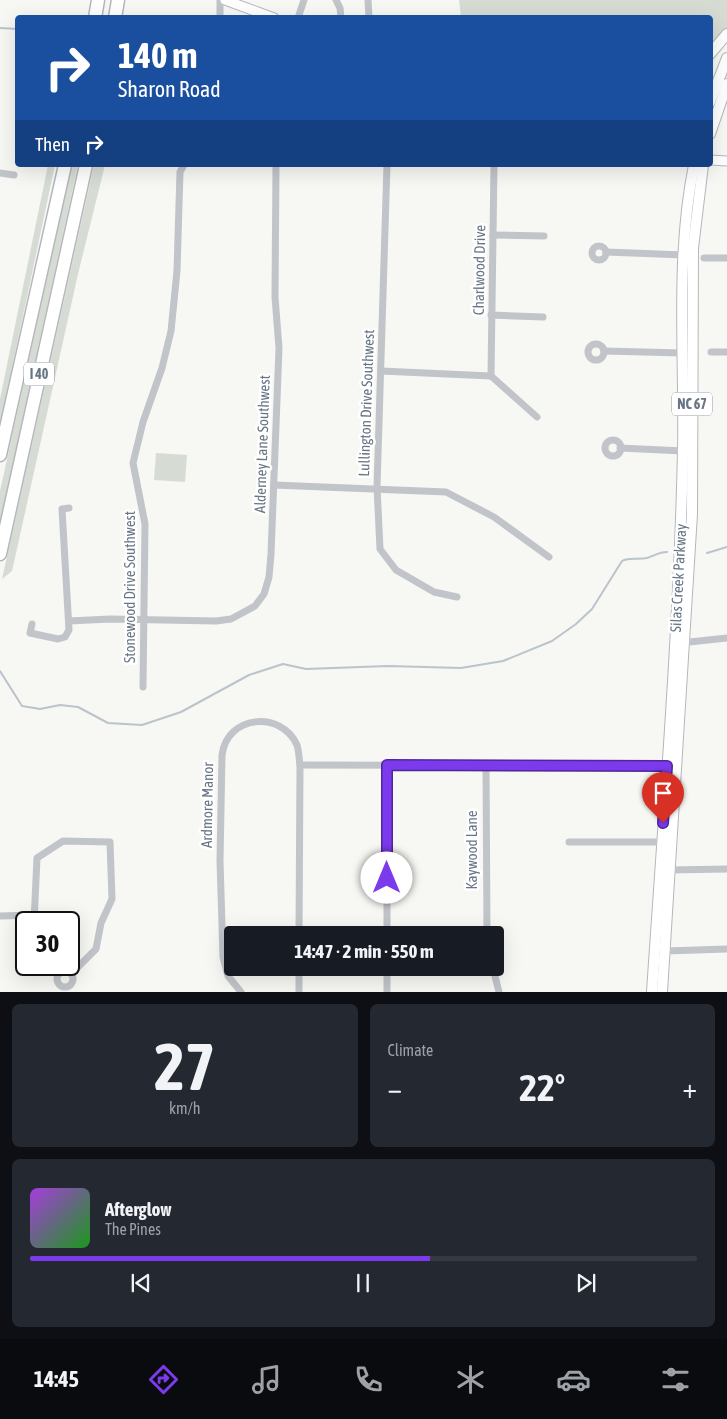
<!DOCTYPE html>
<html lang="en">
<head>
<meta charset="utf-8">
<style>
  body { margin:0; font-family:"Asap Condensed",sans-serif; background:#242831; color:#f1f3f6; height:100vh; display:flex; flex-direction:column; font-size:19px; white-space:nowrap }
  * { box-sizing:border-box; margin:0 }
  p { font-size:16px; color:#9ea1a6 }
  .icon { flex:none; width:28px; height:28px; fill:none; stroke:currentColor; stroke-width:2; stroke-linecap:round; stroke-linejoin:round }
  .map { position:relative; height:992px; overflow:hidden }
  .details { display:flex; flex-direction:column; gap:12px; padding:12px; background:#0d0f14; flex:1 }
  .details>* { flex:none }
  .hud { position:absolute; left:15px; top:15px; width:698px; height:152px; border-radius:5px; box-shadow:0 5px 20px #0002; background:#1a4fa0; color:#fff; overflow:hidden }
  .speed { position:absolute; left:15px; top:911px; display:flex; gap:10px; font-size:25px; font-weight:700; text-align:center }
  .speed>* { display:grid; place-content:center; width:65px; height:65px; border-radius:50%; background:#171b24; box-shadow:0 5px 20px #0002; line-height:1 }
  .speed .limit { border:2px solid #111; border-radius:8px; background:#fff; color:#111 }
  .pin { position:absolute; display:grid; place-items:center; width:42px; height:42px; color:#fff; margin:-51px -21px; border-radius:50% 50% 50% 0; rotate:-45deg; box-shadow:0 0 5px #0007 }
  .pin .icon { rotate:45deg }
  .me { position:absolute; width:55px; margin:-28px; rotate:0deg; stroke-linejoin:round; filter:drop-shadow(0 0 4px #0008) }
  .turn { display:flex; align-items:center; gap:18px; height:105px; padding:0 20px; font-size:22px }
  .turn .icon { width:65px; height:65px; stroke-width:2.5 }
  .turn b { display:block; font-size:35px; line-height:42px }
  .then { display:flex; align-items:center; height:48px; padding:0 20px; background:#0003; gap:10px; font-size:19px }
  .big { font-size:38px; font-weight:700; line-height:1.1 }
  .details .tile { flex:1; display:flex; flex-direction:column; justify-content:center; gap:8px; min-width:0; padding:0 18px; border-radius:8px; background:#242831 }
  .details .dial { align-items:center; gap:0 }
  .dial b { font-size:65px; line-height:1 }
  .song { display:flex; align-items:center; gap:15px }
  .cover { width:60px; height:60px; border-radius:8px; background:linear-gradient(135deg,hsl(280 70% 55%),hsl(120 70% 35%)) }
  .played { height:5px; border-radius:2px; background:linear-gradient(90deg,#7c3aed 60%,#363941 60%) }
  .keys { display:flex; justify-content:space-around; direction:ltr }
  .heat { display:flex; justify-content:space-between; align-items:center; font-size:28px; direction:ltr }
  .details .tiles { flex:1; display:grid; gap:12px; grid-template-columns:1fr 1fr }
  .tile:last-child { grid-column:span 2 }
  .trip { position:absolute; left:224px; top:926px; width:280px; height:50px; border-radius:5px; background:#171b24; box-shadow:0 5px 20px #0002; font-weight:700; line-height:50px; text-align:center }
  .menu { display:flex; height:80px; justify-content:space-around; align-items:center; background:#090b0e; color:#9ea1a6 }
  .menu .icon { width:35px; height:35px }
  .menu .on { color:#7c3aed }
  .menu b { font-size:22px; color:#f1f3f6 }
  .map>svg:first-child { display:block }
  .green { fill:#d6dcd4 }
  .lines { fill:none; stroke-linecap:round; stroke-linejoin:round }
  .stream { stroke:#bbc4ca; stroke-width:2 }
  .secondary-casing { stroke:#b3b8bd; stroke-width:11 }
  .primary-casing { stroke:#b4b8bc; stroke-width:12 }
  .highway-casing { stroke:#b4b7bb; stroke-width:15 }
  .street { stroke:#c1c4c8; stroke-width:7 }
  .secondary { stroke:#fff; stroke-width:9 }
  .primary { stroke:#fff; stroke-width:10 }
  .highway { stroke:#fff; stroke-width:12 }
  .route-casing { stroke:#51269a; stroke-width:12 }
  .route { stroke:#7c3aed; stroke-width:9 }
  .labels { text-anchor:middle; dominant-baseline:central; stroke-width:5; stroke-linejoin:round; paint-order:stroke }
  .shield { fill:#fff; stroke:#959ea9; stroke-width:1 }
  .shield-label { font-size:14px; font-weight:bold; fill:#677584 }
  .street-label { font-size:15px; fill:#677584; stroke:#fff }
</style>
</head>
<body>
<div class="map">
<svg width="727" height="992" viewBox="0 0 727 992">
  <rect width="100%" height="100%" fill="#f7f7f4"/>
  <g class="green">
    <path d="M 459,0 L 727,0 L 727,28 L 710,48 L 710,18 L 461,17 Z"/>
    <path d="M 48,165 L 55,165 L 0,424 L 0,399 Z"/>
    <path d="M 72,165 L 78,165 L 0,522 L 0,491 Z"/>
    <path d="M 94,165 L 105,165 L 78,274 L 12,571 L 2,579 Z"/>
    <path d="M 156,453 L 187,455 L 185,482 L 154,480 Z"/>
  </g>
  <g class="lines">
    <g class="stream">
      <path d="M 0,28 L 18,29"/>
      <path d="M 707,553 L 727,547"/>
      <path d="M 0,671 L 22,706 L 40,709 L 60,705 L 78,707 L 108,723 L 142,725 L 181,712 L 249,675 L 283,664 L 306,669 L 388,666 L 461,668 L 503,661 L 552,641 L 576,624 L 592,609 L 622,561 C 629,557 638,560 647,558 C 654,556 659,552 667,552"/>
    </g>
    <g class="secondary-casing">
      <g id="secondary">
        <path d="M 225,0 L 274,18"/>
        <path d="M 710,160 L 727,161"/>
      </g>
    </g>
    <g class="primary-casing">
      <g id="primary">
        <path d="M 710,54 L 727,34"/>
        <path d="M 710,102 L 727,58"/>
        <path d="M 710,134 L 727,84"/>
        <path d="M 652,992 C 664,812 679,632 683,451 C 685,356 675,259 694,165"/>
        <path d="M 662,992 L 692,514 L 693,248 L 703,165"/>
      </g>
    </g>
    <g class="highway-casing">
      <g id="highway">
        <path d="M 95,18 L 98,0"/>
        <path d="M 115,18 L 118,0"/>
        <path d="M 0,455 L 65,165"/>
        <path d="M 0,554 L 86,165"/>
      </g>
    </g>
    <g class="street">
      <path d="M 336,0 L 340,8 L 341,18"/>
      <path d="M 368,0 L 369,18"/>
      <path d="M 220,18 L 220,0"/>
      <path d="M 298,18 L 304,0"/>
      <path d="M 387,165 L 377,487 L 380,549 L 396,570 L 434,592 L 457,597"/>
      <path d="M 0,173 L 14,175"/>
      <path d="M 493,235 L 544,236"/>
      <circle cx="599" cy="253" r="7"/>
      <path d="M 606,252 L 684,255"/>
      <path d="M 704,258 L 727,258"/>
      <path d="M 491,315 L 543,317"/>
      <circle cx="596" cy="352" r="8"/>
      <path d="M 604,351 L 683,353"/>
      <path d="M 711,352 L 727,352"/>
      <path d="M 381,371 L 491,376 L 537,417"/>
      <path d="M 491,376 L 494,165"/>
      <circle cx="613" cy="448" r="8"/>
      <path d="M 620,448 L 683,451"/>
      <path d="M 274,485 L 446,492 L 494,517 L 549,557"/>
      <path d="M 69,621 L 110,619 L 216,621 L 231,619 L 255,606 L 264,594 L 269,577 L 271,554 L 279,348 L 275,297 L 276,165"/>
      <path d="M 32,624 L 30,633 L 58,639 L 65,637 L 69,630 L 62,509 L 69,508"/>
      <path d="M 680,643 L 727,638"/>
      <path d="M 143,687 L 145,524 L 133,463 L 143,422 L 162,368 L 171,331 L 177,271 L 180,172 L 184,165"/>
      <path d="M 300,765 L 667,766"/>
      <path d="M 387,765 L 387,935"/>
      <path d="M 486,765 L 487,935"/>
      <path d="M 569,842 L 662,842"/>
      <path d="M 670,870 L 727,869"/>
      <path d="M 0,916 L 34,915"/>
      <path d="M 34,922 L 37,858 L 63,841 L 110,842 L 112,899 L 101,923 L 96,949 L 71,974"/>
      <path d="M 665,951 L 727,949"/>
      <path d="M 45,965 L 58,975"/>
      <path d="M 493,968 L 499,992"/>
      <circle cx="65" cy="979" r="8"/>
      <path d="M 241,992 L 228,976 L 223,957 L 220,861 L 222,755 C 227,715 281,710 297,745 C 299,751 299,759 300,765 L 299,935"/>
      <path d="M 299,992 L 299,968"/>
      <path d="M 387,992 L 387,968"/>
    </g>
    <use href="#secondary" class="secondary"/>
    <use href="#primary" class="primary"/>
    <use href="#highway" class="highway"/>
  </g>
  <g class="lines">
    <g class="route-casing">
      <path id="route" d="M 387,878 L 387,765 L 667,766 L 663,823"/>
    </g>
    <use href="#route" class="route"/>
  </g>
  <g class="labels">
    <g class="shield">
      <rect x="24" y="362.5" width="30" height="23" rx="4"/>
      <rect x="672" y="392.5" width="40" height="23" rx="4"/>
    </g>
    <g class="shield-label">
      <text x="39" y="374">I 40</text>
      <text x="692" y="404">NC 67</text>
    </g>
    <g class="street-label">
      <text transform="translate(479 270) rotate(-89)">Charlwood Drive</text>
      <text transform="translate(366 403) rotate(-88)">Lullington Drive Southwest</text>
      <text transform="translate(262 444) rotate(-88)">Alderney Lane Southwest</text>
      <text transform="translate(678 578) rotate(-87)">Silas Creek Parkway</text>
      <text transform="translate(129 587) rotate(-90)">Stonewood Drive Southwest</text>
      <text transform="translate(207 805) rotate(-89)">Ardmore Manor</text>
      <text transform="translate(471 850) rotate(-90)">Kaywood Lane</text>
    </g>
  </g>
</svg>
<div class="speed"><div class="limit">30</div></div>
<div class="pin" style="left:663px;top:823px;background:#d93025"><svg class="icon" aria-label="arrive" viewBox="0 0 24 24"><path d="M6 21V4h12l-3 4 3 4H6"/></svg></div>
<svg class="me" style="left:387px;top:878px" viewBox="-20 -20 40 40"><circle r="19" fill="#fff"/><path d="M0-13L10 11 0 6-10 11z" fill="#7c3aed"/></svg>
<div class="trip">14:47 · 2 min · 550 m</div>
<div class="hud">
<div class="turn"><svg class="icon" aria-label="right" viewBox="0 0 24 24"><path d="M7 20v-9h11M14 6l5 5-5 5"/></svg><div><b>140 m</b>Sharon Road</div></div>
<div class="then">Then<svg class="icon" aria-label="right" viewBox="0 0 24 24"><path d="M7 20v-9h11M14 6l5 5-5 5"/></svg></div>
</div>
</div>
<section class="details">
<div class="tiles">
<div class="tile dial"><b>27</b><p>km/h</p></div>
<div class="tile"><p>Climate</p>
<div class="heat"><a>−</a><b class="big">22°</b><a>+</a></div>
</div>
<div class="tile">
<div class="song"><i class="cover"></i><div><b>Afterglow</b><p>The Pines</p></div></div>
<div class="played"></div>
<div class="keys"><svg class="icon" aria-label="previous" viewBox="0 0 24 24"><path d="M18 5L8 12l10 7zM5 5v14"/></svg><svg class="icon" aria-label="pause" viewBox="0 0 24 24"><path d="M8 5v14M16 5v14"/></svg><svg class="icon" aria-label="next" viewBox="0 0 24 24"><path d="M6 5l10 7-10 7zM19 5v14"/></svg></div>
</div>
</div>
</section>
<nav class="menu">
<b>14:45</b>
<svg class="icon on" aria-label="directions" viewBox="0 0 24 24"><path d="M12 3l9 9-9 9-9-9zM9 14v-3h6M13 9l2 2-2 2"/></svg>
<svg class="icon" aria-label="music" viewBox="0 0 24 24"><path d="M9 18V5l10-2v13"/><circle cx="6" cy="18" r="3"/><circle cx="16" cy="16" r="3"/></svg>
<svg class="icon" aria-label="phone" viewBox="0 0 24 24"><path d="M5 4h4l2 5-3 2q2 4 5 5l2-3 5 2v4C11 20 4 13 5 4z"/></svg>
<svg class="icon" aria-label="climate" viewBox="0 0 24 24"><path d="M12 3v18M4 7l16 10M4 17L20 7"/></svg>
<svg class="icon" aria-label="car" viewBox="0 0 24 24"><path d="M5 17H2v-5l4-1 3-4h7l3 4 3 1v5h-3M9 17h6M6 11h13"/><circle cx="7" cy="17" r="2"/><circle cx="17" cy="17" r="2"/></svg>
<svg class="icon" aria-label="filters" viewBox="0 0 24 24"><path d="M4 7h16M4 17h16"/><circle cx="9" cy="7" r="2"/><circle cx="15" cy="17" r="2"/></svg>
</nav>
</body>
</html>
